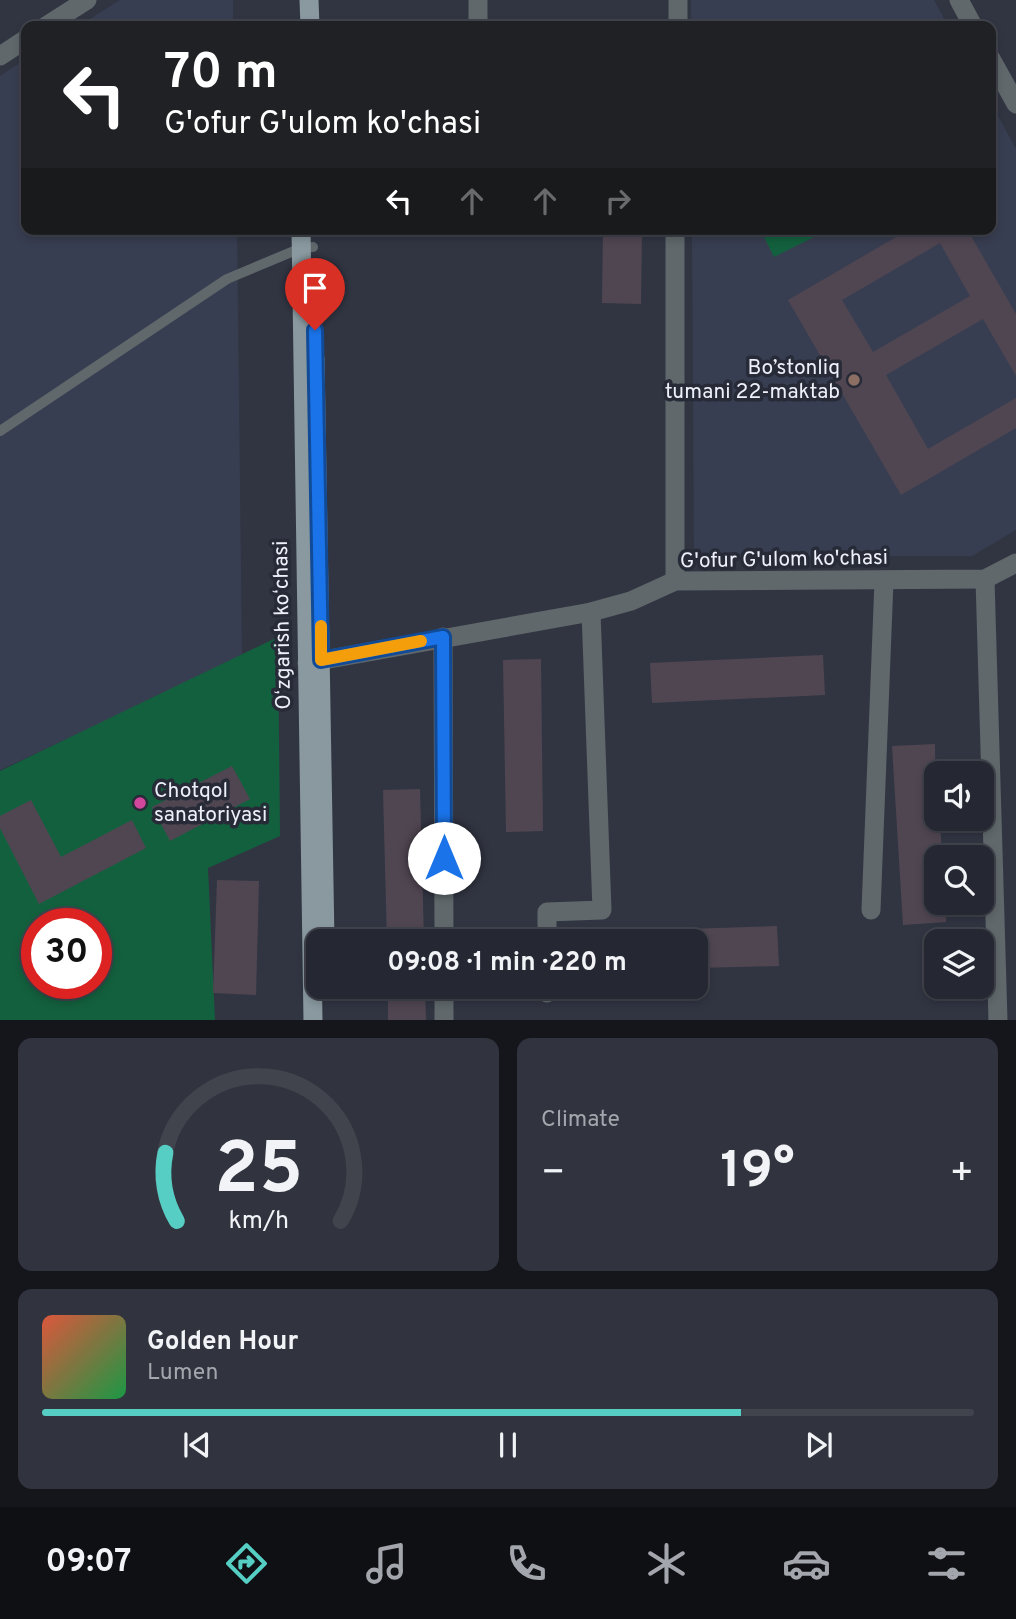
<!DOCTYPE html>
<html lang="en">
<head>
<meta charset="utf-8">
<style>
  body { margin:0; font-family:Overpass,sans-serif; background:#31343e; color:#f1f3f6; height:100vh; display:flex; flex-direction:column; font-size:26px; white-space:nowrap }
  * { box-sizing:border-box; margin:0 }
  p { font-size:23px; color:#a3a6ac }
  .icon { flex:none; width:38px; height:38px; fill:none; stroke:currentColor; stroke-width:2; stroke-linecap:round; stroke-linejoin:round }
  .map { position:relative; height:1020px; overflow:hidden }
  .side { display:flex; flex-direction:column; gap:18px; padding:18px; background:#14161c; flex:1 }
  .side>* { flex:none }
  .top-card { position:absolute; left:21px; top:21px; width:975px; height:214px; border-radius:14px; box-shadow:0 4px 10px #0003,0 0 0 2px #42444d; background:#202124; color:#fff; overflow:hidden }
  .fabs { position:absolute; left:924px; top:761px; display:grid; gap:14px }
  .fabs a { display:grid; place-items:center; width:70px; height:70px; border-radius:14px; background:#252832; box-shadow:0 4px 10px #0003,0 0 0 2px #42444d; font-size:35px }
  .speed { position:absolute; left:21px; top:908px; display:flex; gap:14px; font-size:35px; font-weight:700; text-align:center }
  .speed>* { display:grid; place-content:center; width:91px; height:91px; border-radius:50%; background:#252832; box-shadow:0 4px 10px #0003,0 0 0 2px #42444d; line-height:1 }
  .speed .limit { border:10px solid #d22; background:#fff; color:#111 }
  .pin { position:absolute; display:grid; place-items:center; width:60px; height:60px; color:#fff; margin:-72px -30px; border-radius:50% 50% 50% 0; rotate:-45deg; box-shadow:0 0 7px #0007 }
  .pin .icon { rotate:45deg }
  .me { position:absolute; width:77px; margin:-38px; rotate:0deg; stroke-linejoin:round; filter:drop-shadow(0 0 5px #0008) }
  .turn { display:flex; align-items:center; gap:24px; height:147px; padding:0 28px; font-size:32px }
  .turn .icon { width:91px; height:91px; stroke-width:2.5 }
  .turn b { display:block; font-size:49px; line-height:60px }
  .lanes { display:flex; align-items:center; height:66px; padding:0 28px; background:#0003; justify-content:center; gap:35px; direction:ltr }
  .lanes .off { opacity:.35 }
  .big { font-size:52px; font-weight:700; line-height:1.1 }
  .side .card { flex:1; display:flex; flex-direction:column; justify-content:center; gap:10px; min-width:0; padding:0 24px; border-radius:14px; background:#31343e }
  .side .dial { align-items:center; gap:0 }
  .dial svg { height:182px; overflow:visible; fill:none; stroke:#42444d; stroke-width:7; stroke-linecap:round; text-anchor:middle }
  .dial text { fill:#f1f3f6; stroke:none }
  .song { display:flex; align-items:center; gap:21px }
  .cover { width:84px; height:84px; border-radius:10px; background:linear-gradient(135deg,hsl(10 70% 55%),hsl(140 70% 35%)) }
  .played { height:7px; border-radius:4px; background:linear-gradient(90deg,#56cec3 75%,#42444d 75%) }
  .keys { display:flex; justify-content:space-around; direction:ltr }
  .heat { display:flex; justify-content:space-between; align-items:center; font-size:38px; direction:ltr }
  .side .tiles { flex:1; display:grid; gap:18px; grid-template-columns:1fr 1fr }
  .card:last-child { grid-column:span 2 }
  .trip { position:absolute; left:306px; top:929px; width:402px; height:70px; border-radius:14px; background:#252832; box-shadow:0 4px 10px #0003,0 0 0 2px #42444d; font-weight:700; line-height:70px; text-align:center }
  .tabs { display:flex; height:112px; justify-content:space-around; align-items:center; background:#0f1014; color:#a3a6ac }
  .tabs .icon { width:49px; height:49px }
  .tabs .current { color:#56cec3 }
  .tabs b { font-size:32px; color:#f1f3f6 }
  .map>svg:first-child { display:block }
  .built { fill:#383e51 }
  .green { fill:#13603e; fill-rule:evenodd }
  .building { fill:#504652; fill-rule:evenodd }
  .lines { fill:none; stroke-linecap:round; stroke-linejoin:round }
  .service { stroke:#60686b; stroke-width:10 }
  .minor { stroke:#60686b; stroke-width:19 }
  .primary { stroke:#89999f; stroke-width:19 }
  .route-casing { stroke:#114b97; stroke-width:18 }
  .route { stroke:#1a73e8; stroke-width:12 }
  .slow { stroke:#f59e0b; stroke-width:12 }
  .education-dot { fill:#8d6e63; stroke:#272b38; stroke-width:2.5 }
  .hotel-dot { fill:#d1479c; stroke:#272b38; stroke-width:2.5 }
  .labels { text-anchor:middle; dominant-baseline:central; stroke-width:7; stroke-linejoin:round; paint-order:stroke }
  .poi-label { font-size:21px; fill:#eef0f9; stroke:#272b38; text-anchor:end }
  .street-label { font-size:21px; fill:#eef0f9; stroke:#272b38 }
</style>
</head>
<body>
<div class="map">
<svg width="1016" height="1021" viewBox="0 0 1016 1021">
  <rect width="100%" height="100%" fill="#313542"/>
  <g class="built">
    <path d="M 120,0 L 233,0 L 233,26 L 79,26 Z"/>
    <path d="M 691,0 L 934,0 L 948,26 L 691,26 Z"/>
    <path d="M 26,59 L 26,229 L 237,229 L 242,658 L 0,770 L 0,76 Z"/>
    <path d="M 991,103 L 1016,149 L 1016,530 L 972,556 L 694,556 L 692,229 L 990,229 Z"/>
  </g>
  <g class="green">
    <path d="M 760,229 L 830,229 L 774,257 Z"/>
    <path d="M 278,637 L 280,836 L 208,868 L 215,1020 L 0,1021 L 0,771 ZM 37,924 L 96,924 L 96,984 L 37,984 Z"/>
  </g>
  <g class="building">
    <path d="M 605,21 L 644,21 L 643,26 L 605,26 Z"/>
    <path d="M 603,229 L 642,229 L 641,304 L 602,303 Z"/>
    <path d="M 910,229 L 967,229 L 1016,314 L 1016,376 L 983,319 L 886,375 L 928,449 L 1016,398 L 1016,428 L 901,495 L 788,300 ZM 940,243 L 970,296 L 873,352 L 842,300 Z"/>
    <path d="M 823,655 L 825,695 L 652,703 L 650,663 Z"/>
    <path d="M 541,659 L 543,831 L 506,832 L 503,660 Z"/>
    <path d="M 935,744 L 936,819 L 940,819 L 942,858 L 936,858 L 936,903 L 945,903 L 946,922 L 903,925 L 892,746 Z"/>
    <path d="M 232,766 L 250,799 L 170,841 L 152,807 Z"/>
    <path d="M 420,789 L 424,942 L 387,942 L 383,790 Z"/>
    <path d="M 31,800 L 61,857 L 132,820 L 146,848 L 39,904 L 0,828 L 0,816 Z"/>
    <path d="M 217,880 L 259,881 L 256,995 L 213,993 Z"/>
    <path d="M 777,926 L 779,966 L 696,968 L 696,942 L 593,942 L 593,932 Z"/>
    <path d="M 388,987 L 425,987 L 426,1021 L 388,1021 Z"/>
  </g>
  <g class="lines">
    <path class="service" d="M 0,431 L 227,279 L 301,248 L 313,247"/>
    <g class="minor">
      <path d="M 478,0 L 478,26"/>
      <path d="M 959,0 L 973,26"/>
      <path d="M 46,26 L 87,0"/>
      <path d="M 678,26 L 678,0"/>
      <path d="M 0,56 L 26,39"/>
      <path d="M 990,57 L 1016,104"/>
      <path d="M 985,579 L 998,1021"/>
      <path d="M 675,581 L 675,229"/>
      <path d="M 443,637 L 444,942"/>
      <path d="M 307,663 L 591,612 L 631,601 L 675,581 L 985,579 L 1016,563"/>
      <path d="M 871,910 L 884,581"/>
      <path d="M 547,942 L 547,912 L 602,910 L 591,612"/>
      <path d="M 444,987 L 444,1021"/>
      <path d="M 547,987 L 547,993"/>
    </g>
    <g class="primary">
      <path d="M 309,0 L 310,26"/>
      <path d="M 301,229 L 313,1021"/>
      <path d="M 315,358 L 325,942"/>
    </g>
  </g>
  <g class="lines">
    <g class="route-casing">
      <path id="route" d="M 315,330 L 321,660 L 443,637 L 444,858"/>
    </g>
    <use href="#route" class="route"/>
    <path class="slow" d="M 321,626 L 321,660 L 421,641"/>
  </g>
  <circle class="education-dot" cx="854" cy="380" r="7"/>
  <circle class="hotel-dot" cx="140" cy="803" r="7"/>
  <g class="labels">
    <g class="poi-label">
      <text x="840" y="368">Bo’stonliq<tspan x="840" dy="24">tumani 22-maktab</tspan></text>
      <text x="154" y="791" text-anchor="start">Chotqol<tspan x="154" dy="24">sanatoriyasi</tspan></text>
    </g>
    <g class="street-label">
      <text transform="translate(784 560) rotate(-1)">G'ofur G'ulom ko'chasi</text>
      <text transform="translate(283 625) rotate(-91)">Oʻzgarish koʻchasi</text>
    </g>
  </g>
</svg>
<div class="fabs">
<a><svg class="icon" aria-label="sound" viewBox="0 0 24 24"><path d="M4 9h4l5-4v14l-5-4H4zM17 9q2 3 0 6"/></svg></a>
<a><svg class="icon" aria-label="search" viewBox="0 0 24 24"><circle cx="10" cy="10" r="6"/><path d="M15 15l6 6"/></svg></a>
<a><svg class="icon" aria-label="layers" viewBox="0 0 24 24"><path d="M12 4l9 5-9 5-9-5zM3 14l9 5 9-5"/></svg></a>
</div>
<div class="speed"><div class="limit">30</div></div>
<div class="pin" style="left:315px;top:330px;background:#d93025"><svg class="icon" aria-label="arrive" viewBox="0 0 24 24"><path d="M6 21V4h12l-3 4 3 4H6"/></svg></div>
<svg class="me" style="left:444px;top:858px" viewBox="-20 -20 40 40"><circle r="19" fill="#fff"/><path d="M0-13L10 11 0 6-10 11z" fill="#1a73e8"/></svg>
<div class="trip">09:08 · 1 min · 220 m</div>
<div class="top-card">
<div class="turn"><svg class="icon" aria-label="left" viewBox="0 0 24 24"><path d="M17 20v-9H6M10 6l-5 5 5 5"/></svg><div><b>70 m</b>G'ofur G'ulom ko'chasi</div></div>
<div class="lanes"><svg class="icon" aria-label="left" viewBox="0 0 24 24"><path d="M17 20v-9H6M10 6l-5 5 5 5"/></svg><svg class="icon off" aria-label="ahead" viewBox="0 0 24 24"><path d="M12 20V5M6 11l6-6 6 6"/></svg><svg class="icon off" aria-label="ahead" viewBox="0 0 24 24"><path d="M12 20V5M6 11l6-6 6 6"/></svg><svg class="icon off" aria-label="right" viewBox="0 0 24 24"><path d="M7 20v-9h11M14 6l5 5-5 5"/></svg></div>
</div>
</div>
<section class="side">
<div class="tiles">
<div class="card dial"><svg viewBox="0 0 100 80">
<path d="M14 69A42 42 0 1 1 86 69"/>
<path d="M14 69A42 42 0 0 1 9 39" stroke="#56cec3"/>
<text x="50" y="56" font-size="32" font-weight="700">25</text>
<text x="50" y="72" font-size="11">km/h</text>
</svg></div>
<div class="card"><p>Climate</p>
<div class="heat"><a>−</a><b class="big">19°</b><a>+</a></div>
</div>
<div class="card">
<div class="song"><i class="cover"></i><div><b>Golden Hour</b><p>Lumen</p></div></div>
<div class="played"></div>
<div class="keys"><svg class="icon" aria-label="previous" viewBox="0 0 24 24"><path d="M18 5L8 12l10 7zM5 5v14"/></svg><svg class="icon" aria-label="pause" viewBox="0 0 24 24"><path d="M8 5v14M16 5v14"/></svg><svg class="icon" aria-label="next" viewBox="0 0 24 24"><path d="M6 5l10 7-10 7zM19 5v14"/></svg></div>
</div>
</div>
</section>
<nav class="tabs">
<b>09:07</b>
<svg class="icon current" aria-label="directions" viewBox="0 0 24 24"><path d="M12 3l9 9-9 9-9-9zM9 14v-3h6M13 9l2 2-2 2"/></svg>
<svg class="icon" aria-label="music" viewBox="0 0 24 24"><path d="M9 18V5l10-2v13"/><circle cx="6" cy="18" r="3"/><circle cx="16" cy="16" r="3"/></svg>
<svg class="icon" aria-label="phone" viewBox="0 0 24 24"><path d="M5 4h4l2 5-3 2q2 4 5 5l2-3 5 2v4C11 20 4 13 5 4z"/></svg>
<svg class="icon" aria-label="climate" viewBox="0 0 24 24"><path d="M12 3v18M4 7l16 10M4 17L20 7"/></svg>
<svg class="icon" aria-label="car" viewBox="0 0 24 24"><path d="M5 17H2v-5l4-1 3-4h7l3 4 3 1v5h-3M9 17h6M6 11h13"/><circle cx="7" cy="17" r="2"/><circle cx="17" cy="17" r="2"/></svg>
<svg class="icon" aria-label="filters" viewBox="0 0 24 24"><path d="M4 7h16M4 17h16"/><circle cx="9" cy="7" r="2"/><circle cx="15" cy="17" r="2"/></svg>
</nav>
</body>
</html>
